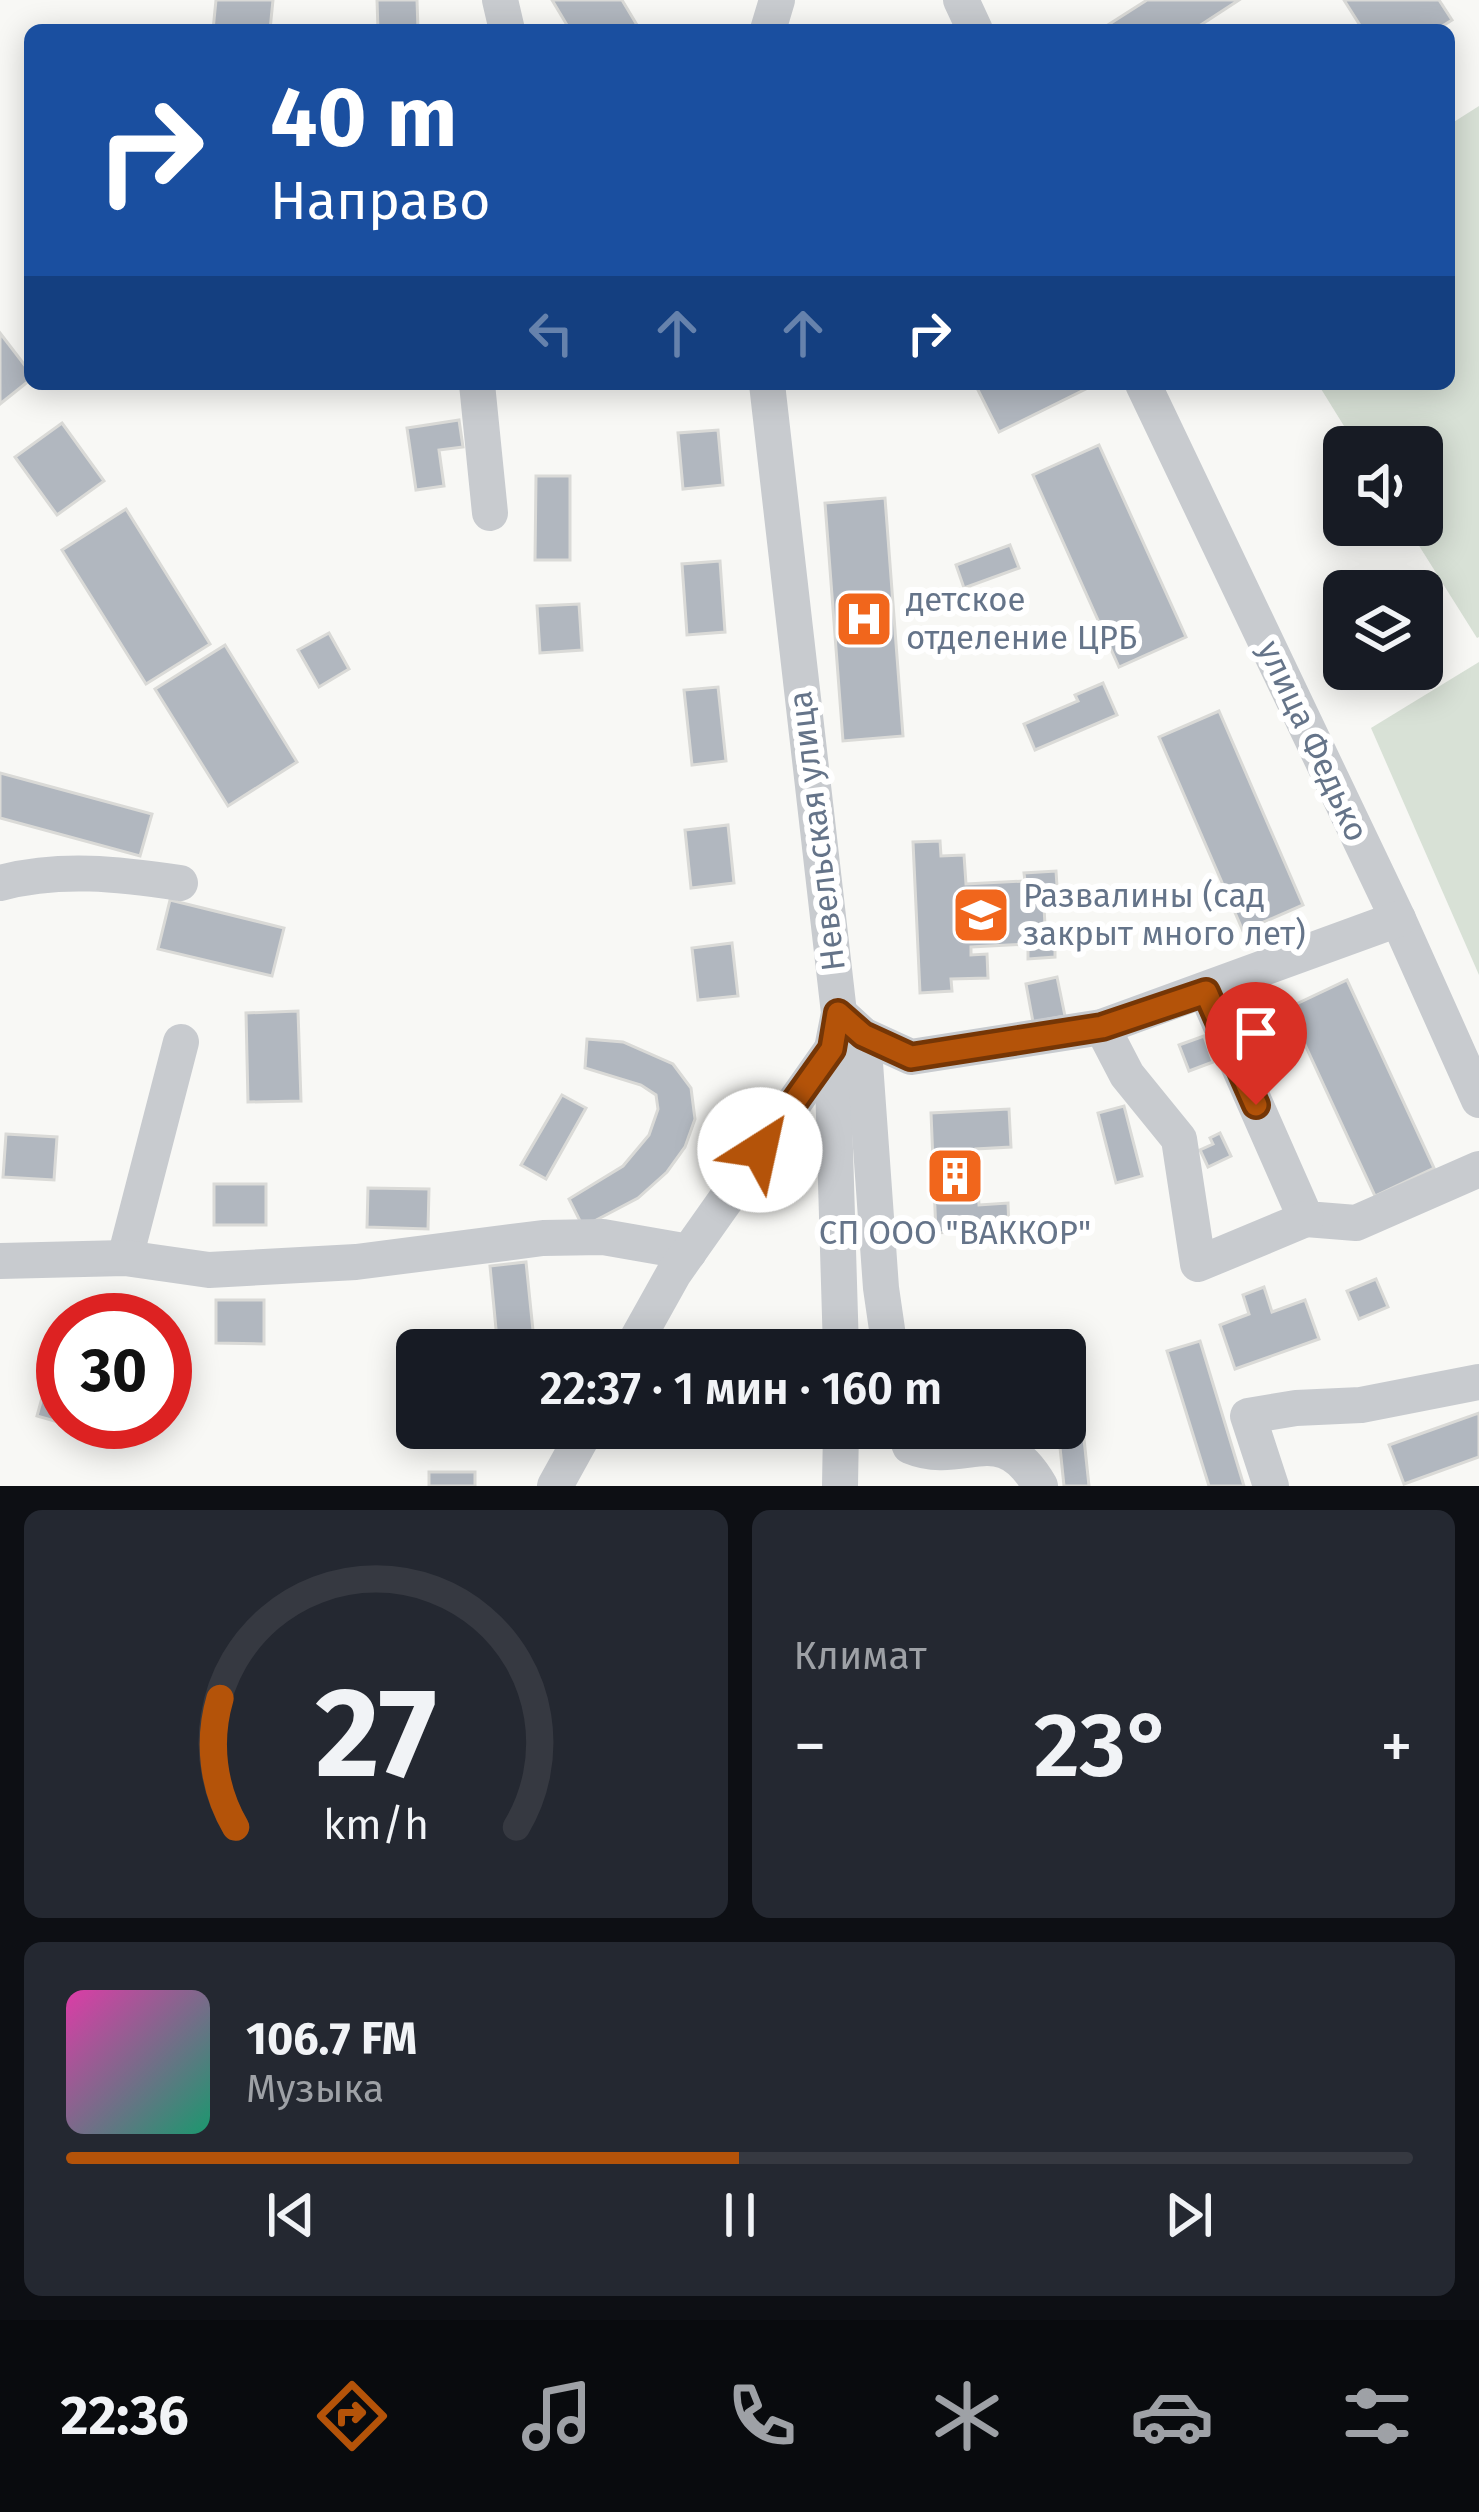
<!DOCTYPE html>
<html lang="ru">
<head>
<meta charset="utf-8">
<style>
  body { margin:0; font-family:"Fira Sans",sans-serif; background:#242831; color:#f1f3f6; height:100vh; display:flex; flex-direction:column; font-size:45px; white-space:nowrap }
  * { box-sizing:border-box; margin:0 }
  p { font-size:39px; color:#9ea1a6 }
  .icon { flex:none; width:66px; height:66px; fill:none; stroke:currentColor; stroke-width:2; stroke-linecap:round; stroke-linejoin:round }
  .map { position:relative; height:1486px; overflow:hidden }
  .details { display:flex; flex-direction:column; gap:24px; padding:24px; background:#0d0f14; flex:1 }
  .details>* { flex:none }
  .banner { position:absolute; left:24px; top:24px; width:1431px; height:366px; border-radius:18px; box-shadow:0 6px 30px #0003; background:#1a4fa0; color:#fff; overflow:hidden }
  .controls { position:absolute; left:1323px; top:426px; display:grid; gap:24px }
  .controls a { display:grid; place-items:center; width:120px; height:120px; border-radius:18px; background:#171b24; box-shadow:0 6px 30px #0003; font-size:60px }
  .speed { position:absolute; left:36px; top:1293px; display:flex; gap:24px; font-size:60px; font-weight:700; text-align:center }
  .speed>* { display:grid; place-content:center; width:156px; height:156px; border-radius:50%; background:#171b24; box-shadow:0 6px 30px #0003; line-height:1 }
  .speed .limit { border:18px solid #d22; background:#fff; color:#111 }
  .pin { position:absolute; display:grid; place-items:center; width:102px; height:102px; color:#fff; margin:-123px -51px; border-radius:50% 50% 50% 0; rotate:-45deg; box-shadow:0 0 12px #0007 }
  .pin .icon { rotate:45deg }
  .me { position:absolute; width:132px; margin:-66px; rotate:35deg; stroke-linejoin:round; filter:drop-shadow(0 0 9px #0008) }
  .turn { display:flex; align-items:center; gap:42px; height:252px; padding:0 48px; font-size:54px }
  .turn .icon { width:156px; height:156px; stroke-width:2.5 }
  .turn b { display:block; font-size:84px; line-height:102px }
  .lanes { display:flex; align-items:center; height:114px; padding:0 48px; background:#0003; justify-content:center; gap:60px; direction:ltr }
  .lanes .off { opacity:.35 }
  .big { font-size:90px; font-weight:600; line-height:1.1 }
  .details .tile { flex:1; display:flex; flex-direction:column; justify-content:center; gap:18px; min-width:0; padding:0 42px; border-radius:18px; background:#242831 }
  .details .dial { align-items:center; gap:0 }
  .dial svg { height:312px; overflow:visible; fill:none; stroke:#363941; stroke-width:7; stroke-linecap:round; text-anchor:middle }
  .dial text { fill:#f1f3f6; stroke:none }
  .song { display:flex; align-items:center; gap:36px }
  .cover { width:144px; height:144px; border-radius:18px; background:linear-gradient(135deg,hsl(320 70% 55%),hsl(160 70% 35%)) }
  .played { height:12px; border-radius:6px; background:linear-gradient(90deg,#b45309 50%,#363941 50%) }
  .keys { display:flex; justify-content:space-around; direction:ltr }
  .heat { display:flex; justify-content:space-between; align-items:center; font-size:66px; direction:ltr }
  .details .tiles { flex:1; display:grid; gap:24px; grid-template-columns:1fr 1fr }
  .tile:last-child { grid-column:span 2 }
  .trip { position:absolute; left:396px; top:1329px; width:690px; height:120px; border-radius:18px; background:#171b24; box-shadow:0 6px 30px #0003; font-weight:600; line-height:120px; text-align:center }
  .tabs { display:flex; height:192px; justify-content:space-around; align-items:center; background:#090b0e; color:#9ea1a6 }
  .tabs .icon { width:84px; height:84px }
  .tabs .on { color:#b45309 }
  .tabs b { font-size:54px; color:#f1f3f6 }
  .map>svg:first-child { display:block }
  .green { fill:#d8e1d6 }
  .building { fill:#b1b7bf; stroke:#dadad7; stroke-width:3 }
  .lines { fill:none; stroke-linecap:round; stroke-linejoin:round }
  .minor { stroke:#c8cbcf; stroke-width:36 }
  .route-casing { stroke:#753606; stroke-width:30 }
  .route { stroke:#b45309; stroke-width:21 }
  .labels { text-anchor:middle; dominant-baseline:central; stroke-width:12; stroke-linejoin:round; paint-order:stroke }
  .poi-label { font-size:33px; fill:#657489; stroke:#fff; text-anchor:start }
  .street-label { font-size:33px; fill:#657489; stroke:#fff }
</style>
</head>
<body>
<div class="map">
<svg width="1479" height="1486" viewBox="0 0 1479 1486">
  <rect width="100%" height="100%" fill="#f8f8f5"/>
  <g class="green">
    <path d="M 1479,106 L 1479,637 L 1477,638 L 1406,525 L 1422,525 L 1422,447 L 1357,447 L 1318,384 L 1449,384 L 1449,125 Z"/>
    <path d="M 1479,662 L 1479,975 L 1371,728 Z"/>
  </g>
  <g class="building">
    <path d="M 216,0 L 273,0 L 270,30 L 213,30 Z"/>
    <path d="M 377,0 L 417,0 L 418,30 L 378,30 Z"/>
    <path d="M 552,0 L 622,0 L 640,30 L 570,30 Z"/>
    <path d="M 1147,0 L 1239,0 L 1193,30 L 1100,30 Z"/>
    <path d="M 1344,0 L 1439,0 L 1452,20 L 1436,30 L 1363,30 Z"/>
    <path d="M 0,333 L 30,372 L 30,380 L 0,404 Z"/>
    <path d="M 975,384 L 1096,384 L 999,432 Z"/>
    <path d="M 459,420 L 463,447 L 439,450 L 444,486 L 416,490 L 407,428 Z"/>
    <path d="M 62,423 L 104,481 L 57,515 L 15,457 Z"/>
    <path d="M 718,430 L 723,485 L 683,489 L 678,433 Z"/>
    <path d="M 1099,445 L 1186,637 L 1119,667 L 1033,475 Z"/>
    <path d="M 536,476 L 570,476 L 570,560 L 535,560 Z"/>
    <path d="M 885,498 L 903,736 L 843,741 L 825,503 Z"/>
    <path d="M 126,509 L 210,644 L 146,684 L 62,550 Z"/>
    <path d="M 1010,545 L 1019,568 L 964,588 L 956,565 Z"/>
    <path d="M 720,561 L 725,632 L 687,635 L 682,564 Z"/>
    <path d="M 579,604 L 582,650 L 540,653 L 537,606 Z"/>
    <path d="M 329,633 L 349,669 L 319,687 L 298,650 Z"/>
    <path d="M 225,645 L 297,762 L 228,806 L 155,689 Z"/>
    <path d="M 1103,683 L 1117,715 L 1035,750 L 1024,724 L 1078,701 L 1075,695 Z"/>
    <path d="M 718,687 L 726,761 L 692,765 L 684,690 Z"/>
    <path d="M 1219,711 L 1303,905 L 1243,931 L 1159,737 Z"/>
    <path d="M 0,773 L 152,814 L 140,856 L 0,818 Z"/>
    <path d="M 728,825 L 734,883 L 691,888 L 685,830 Z"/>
    <path d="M 940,841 L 941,856 L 964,855 L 966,884 L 1025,881 L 1024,873 L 1056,871 L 1057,886 L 1043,887 L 1046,945 L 1055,944 L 1055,957 L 1028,959 L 1028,944 L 971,947 L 971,955 L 987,954 L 988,978 L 951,979 L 952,991 L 920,993 L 913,842 Z"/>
    <path d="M 170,900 L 284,928 L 272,976 L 158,949 Z"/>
    <path d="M 732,943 L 738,996 L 698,1000 L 692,948 Z"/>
    <path d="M 1057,977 L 1065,1016 L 1033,1022 L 1026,984 Z"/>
    <path d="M 1347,980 L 1434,1168 L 1375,1196 L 1288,1008 Z"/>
    <path d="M 298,1011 L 301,1101 L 248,1102 L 246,1013 Z"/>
    <path d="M 1204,1036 L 1213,1062 L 1189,1071 L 1179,1045 Z"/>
    <path d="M 587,1039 L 623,1042 L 673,1064 L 691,1088 L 695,1119 L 685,1147 L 667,1172 L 638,1198 L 583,1227 L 569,1199 L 623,1166 L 649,1135 L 658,1109 L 656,1095 L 641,1085 L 585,1068 Z"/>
    <path d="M 562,1095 L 586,1108 L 546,1179 L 521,1165 Z"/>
    <path d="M 1124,1106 L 1142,1176 L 1116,1183 L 1098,1113 Z"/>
    <path d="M 1009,1109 L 1011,1147 L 976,1149 L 979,1205 L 1008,1203 L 1009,1229 L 936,1233 L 931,1113 Z"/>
    <path d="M 1220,1133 L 1231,1156 L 1208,1167 L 1200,1150 L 1213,1144 L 1210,1138 Z"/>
    <path d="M 6,1134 L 57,1137 L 54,1180 L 3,1177 Z"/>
    <rect x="214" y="1184" width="52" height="41"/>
    <path d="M 368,1188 L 429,1189 L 428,1229 L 367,1227 Z"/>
    <path d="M 526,1262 L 535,1350 L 498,1350 L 490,1266 Z"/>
    <path d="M 1376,1279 L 1388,1307 L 1359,1319 L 1347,1291 Z"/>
    <path d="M 1264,1287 L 1272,1312 L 1305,1300 L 1319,1339 L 1235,1369 L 1220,1325 L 1249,1314 L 1243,1295 Z"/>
    <path d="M 216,1300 L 264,1300 L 264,1344 L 216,1343 Z"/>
    <path d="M 63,1322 L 63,1422 L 77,1422 L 76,1427 L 37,1416 Z"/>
    <path d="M 1200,1341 L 1244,1486 L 1209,1486 L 1167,1351 Z"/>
    <path d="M 1076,1363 L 1089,1486 L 1064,1486 L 1058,1428 L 1065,1428 L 1065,1364 Z"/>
    <path d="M 1479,1413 L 1479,1457 L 1404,1484 L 1389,1445 Z"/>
    <rect x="429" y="1472" width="46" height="14"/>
  </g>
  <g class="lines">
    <g class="minor">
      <path d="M 500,0 L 507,30"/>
      <path d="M 961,0 L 975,30"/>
      <path d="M 768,30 L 777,0"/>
      <path d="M 477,384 L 490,513"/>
      <path d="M 767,384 L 839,1013 L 832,1049 L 841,1350"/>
      <path d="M 1143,384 L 1398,919 L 1479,1100"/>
      <path d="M 0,883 C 60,867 120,874 180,883"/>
      <path d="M 1206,992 L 1306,1219 L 1356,1223 L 1479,1169"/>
      <path d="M 839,1013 L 863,1035 L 911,1057 L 1102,1027 L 1398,919"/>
      <path d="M 1102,1027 L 1127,1075 L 1179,1139 L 1198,1264 L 1306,1219"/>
      <path d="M 863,1035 L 881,1288 L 890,1350"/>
      <path d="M 125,1258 L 181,1042"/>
      <path d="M 0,1261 L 125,1258 L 209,1270 L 356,1262 L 543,1238 L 603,1237 L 689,1252"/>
      <path d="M 631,1350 L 674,1273 L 832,1049"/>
      <path d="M 903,1428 L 910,1446 C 966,1469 1000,1416 1040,1486"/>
      <path d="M 555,1486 L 587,1428"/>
      <path d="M 840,1486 L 841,1428"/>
      <path d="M 1271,1486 L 1248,1416 L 1296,1408 L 1361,1405 L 1479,1382"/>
    </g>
  </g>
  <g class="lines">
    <g class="route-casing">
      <path id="route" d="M 760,1150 L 832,1049 L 838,1013 L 863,1035 L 911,1057 L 1102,1027 L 1206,992 L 1256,1105"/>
    </g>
    <use href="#route" class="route"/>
  </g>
  <defs>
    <g id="hospital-square" transform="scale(3)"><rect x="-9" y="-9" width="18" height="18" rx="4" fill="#f1661c" stroke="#fff"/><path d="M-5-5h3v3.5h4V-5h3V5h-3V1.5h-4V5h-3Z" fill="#fff"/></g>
    <g id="school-square" transform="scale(3)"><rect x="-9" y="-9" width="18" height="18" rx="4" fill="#f1661c" stroke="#fff"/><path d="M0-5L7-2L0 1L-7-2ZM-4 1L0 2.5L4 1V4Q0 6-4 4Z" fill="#fff"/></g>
    <g id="building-square" transform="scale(3)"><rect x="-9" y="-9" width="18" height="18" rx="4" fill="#f1661c" stroke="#fff"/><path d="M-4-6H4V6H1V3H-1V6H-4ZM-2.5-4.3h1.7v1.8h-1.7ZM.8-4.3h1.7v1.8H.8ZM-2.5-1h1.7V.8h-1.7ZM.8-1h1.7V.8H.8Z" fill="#fff"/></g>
  </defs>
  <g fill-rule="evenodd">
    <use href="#hospital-square" x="864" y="619"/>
    <use href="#school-square" x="981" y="915"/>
    <use href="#building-square" x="955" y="1176"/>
  </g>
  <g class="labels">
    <g class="poi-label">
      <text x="906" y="600">детское<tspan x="906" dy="38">отделение ЦРБ</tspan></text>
      <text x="1023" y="896">Развалины (сад<tspan x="1023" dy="38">закрыт много лет)</tspan></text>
      <text x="955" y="1233" text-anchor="middle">СП ООО "ВАККОР"</text>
    </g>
    <g class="street-label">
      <text transform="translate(1313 741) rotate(65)">улица Федько</text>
      <text transform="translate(817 831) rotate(-97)">Невельская улица</text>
    </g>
  </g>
</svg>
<div class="controls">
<a><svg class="icon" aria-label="sound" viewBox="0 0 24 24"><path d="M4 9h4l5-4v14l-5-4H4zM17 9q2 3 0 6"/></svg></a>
<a><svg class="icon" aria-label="layers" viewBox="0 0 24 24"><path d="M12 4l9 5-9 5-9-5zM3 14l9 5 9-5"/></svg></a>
</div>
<div class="speed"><div class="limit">30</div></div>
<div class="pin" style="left:1256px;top:1105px;background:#d93025"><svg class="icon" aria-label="arrive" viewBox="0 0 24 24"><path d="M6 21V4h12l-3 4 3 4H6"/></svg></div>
<svg class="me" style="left:760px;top:1150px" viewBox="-20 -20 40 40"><circle r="19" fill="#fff"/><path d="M0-13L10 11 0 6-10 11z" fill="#b45309"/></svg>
<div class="trip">22:37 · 1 мин · 160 m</div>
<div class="banner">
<div class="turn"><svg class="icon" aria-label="right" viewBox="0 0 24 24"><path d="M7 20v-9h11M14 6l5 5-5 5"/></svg><div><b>40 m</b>Направо</div></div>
<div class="lanes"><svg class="icon off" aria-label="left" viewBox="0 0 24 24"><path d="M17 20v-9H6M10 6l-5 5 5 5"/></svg><svg class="icon off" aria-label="ahead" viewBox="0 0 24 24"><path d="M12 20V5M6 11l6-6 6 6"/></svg><svg class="icon off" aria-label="ahead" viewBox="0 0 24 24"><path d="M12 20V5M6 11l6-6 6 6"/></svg><svg class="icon" aria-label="right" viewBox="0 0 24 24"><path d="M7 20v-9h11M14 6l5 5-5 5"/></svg></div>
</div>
</div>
<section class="details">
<div class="tiles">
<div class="tile dial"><svg viewBox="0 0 100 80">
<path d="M14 69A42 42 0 1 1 86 69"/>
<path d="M14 69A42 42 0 0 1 10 36" stroke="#b45309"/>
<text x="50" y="56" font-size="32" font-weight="700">27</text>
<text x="50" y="72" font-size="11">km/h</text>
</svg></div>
<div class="tile"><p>Климат</p>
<div class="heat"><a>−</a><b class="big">23°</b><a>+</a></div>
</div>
<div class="tile">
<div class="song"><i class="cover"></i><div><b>106.7 FM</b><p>Музыка</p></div></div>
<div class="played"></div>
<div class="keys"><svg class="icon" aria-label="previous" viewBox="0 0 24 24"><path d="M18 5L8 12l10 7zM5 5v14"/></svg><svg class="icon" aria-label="pause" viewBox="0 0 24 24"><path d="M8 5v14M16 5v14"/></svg><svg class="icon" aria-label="next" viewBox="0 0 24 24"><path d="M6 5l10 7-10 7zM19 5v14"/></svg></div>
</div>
</div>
</section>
<nav class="tabs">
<b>22:36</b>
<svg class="icon on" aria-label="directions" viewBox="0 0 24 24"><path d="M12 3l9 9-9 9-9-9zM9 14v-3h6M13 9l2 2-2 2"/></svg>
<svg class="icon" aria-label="music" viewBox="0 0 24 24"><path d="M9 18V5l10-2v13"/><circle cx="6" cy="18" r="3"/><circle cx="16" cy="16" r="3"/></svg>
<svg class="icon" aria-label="phone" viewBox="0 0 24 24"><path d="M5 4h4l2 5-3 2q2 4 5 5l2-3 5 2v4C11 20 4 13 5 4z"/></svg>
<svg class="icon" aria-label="climate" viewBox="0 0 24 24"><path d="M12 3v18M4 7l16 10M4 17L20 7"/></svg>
<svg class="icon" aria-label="car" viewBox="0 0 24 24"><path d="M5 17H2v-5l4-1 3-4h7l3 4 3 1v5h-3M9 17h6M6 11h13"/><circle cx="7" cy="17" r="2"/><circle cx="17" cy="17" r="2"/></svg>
<svg class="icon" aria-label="filters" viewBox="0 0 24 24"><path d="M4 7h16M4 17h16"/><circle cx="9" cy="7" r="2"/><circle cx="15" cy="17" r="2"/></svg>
</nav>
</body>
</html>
